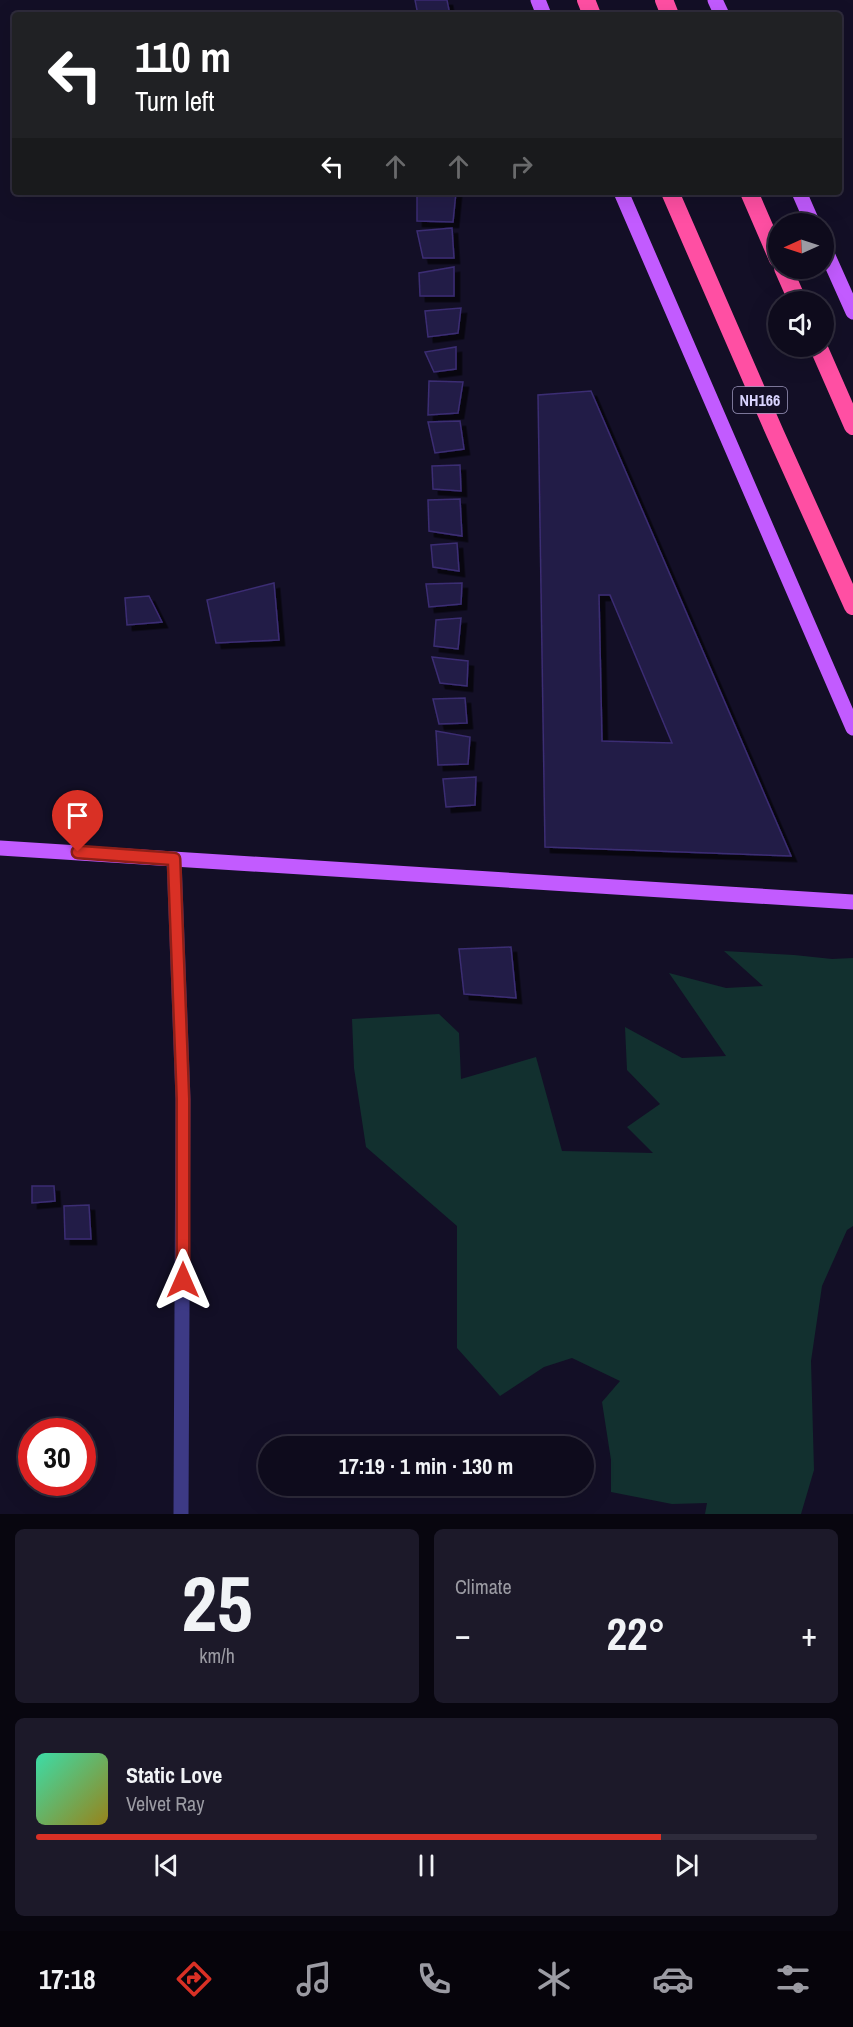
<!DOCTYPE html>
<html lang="en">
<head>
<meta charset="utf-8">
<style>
  body { margin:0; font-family:"Archivo Narrow",sans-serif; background:#1c1929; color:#f1f3f6; height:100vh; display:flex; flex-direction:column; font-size:22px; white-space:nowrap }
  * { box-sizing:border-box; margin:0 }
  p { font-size:20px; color:#9b9ba3 }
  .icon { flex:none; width:33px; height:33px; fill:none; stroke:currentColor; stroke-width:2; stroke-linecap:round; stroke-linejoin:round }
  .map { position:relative; height:1514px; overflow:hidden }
  .sheet { display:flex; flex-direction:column; gap:15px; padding:15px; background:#08060f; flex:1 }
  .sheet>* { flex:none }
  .hud { position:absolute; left:12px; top:12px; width:830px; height:183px; border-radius:6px; box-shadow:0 6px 24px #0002,0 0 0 2px #2e2b3b; background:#202124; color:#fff; overflow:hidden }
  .needle { width:39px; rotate:267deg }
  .fabs { position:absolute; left:768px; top:213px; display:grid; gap:12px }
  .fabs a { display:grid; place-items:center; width:66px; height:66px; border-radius:50%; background:#0e0b1c; box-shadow:0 6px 24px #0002,0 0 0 2px #2e2b3b; font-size:30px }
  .speed { position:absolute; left:18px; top:1418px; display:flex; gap:12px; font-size:30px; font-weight:700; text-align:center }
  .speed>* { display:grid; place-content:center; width:78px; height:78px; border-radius:50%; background:#0e0b1c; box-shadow:0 6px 24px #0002,0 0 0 2px #2e2b3b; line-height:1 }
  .speed .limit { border:9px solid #d22; background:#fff; color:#111 }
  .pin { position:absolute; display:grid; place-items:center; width:51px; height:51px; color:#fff; margin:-62px -26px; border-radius:50% 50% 50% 0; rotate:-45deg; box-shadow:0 0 6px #0007 }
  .pin .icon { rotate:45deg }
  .me { position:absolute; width:66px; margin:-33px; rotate:0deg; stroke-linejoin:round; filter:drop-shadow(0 0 4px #0008) }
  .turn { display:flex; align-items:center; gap:21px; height:126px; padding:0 24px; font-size:27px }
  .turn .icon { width:78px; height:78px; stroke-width:2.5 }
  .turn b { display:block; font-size:42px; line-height:51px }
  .lanes { display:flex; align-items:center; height:57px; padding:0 24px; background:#0003; justify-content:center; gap:30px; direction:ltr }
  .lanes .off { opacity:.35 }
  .big { font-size:45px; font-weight:800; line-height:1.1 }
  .sheet .card { flex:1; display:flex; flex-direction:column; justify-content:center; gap:9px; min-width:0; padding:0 21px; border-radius:9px; background:#1c1929 }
  .sheet .dial { align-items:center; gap:0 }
  .dial b { font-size:78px; line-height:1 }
  .song { display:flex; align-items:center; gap:18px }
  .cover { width:72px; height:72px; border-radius:9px; background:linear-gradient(135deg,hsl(160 70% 55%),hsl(50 70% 35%)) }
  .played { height:6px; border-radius:3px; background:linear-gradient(90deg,#d93025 80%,#2e2b3b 80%) }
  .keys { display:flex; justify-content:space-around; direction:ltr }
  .heat { display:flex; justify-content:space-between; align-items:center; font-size:33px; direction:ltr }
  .sheet .tiles { flex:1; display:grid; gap:15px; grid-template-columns:1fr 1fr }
  .card:last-child { grid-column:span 2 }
  .trip { position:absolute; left:258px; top:1436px; width:336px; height:60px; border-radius:30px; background:#0e0b1c; box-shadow:0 6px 24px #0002,0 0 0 2px #2e2b3b; font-weight:800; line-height:60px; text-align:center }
  .tabs { display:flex; height:96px; justify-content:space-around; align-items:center; background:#06040b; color:#9b9ba3 }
  .tabs .icon { width:42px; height:42px }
  .tabs .selected { color:#d93025 }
  .tabs b { font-size:27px; color:#f1f3f6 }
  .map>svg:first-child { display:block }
  .grass { fill:#12302f }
  .building { fill:#241b47; stroke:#3b2d73; stroke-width:1.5; fill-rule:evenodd; filter:url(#shadow) }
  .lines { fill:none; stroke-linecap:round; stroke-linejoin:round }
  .minor { stroke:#3d3a85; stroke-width:15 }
  .major { stroke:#c25bff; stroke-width:15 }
  .highway { stroke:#ff4fa3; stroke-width:18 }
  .route-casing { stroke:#8d1f18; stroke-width:15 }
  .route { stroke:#d93025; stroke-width:10 }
  .labels { text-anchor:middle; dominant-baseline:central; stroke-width:6; stroke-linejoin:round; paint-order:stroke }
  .shield { fill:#130f26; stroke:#9e99be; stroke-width:1.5 }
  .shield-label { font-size:16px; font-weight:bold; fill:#d9d4ff }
</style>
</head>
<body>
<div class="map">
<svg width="853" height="1514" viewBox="0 0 853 1514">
  <defs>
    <filter id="shadow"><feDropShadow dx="5.5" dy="5.5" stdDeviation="0" flood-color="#0009"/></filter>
  </defs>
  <rect width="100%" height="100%" fill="#130f26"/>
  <path class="grass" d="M 724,951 L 794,955 L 832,959 L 853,958 L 853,1226 L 847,1230 L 822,1286 L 811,1361 L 814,1470 L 801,1514 L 705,1514 L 707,1503 L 672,1504 L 611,1492 L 611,1460 L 602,1402 L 620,1381 L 572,1358 L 544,1367 L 500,1396 L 457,1348 L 457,1226 L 366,1147 L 354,1068 L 352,1019 L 439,1014 L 459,1033 L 461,1079 L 536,1057 L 562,1151 L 653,1153 L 627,1127 L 660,1104 L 627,1070 L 625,1027 L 682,1058 L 726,1056 L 669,973 L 726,988 L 763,986 Z"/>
  <g class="building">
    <path d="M 415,0 L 447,0 L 450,15 L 418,15 Z"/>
    <path d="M 432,192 L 456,192 L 453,222 L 417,221 L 417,194 Z"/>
    <path d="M 452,228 L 454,258 L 423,258 L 417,231 Z"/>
    <path d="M 454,267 L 454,296 L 420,296 L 419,273 Z"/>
    <path d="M 461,308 L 458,333 L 428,337 L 425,311 Z"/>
    <path d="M 456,347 L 456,369 L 434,372 L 425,352 Z"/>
    <path d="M 429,381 L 463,382 L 458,413 L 428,415 Z"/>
    <path d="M 591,391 L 791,856 L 545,847 L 538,395 ZM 599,595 L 610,595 L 672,743 L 602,741 Z"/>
    <path d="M 460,421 L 464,449 L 435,453 L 428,422 Z"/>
    <path d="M 460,465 L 461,491 L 433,489 L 432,466 Z"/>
    <path d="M 460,499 L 462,536 L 429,531 L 428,500 Z"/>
    <path d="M 457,543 L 459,571 L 433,567 L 431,545 Z"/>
    <path d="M 274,583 L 279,640 L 216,643 L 207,600 Z"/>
    <path d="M 462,583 L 461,604 L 429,607 L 426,584 Z"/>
    <path d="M 149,596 L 162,622 L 127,625 L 125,598 Z"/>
    <path d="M 461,618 L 458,649 L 434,646 L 436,620 Z"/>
    <path d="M 432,657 L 468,661 L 467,686 L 440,683 Z"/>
    <path d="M 465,698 L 467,723 L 439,724 L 433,699 Z"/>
    <path d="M 436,731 L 470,737 L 468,764 L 438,765 Z"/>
    <path d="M 476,777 L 475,805 L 446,807 L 443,779 Z"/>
    <path d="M 511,947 L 516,998 L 464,994 L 459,949 Z"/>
    <path d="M 32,1186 L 54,1186 L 55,1201 L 32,1203 Z"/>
    <path d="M 89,1205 L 91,1239 L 65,1239 L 64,1206 Z"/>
  </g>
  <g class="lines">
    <path class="minor" d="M 174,859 L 183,1099 L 181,1514"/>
    <g class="major">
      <path d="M 538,0 L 544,15"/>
      <path d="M 715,0 L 722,15"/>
      <path d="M 621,192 L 853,728"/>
      <path d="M 799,192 L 813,224"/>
      <path d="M 824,247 L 853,312"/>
      <path d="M 0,848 L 853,902"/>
    </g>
    <g class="highway">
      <path d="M 586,0 L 592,15"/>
      <path d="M 664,0 L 670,15"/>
      <path d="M 670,192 L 775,433 L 853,606"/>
      <path d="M 749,192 L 778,259"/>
      <path d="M 783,268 L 798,302"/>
      <path d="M 818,346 L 853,426"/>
    </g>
  </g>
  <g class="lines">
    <g class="route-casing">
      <path id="route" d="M 78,852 L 174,859 L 183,1099 L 183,1280"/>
    </g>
    <use href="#route" class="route"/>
  </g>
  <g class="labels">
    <rect class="shield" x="733" y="387" width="54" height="26" rx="4.5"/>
    <g class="shield-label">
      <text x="760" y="400">NH166</text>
    </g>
  </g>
</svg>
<div class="fabs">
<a><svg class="needle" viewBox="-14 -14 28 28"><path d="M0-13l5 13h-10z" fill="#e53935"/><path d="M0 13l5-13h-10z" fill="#9b9ba3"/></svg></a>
<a><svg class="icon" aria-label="sound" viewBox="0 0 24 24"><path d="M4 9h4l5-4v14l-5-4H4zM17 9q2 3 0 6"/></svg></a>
</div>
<div class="speed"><div class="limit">30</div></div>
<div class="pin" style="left:78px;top:852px;background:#d93025"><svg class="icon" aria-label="arrive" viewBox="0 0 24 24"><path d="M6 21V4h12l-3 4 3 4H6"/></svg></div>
<svg class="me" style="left:183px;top:1280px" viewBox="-20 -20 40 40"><path d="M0-17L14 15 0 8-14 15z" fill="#d93025" stroke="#fff" stroke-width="4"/></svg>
<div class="trip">17:19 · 1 min · 130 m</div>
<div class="hud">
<div class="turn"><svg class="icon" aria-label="left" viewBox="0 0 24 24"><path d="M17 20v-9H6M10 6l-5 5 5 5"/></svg><div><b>110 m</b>Turn left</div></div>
<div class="lanes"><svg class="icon" aria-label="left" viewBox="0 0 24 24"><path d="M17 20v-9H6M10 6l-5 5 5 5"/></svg><svg class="icon off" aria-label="ahead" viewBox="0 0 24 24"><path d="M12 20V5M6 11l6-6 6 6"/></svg><svg class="icon off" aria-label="ahead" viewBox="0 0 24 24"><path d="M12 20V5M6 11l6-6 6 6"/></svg><svg class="icon off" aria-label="right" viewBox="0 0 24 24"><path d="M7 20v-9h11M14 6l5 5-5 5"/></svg></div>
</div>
</div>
<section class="sheet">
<div class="tiles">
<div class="card dial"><b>25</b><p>km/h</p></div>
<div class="card"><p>Climate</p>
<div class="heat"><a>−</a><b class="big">22°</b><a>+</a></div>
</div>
<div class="card">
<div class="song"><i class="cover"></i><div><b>Static Love</b><p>Velvet Ray</p></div></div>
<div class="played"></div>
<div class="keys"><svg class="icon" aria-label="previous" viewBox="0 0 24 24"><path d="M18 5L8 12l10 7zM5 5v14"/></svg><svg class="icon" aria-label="pause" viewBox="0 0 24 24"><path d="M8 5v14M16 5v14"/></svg><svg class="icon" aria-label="next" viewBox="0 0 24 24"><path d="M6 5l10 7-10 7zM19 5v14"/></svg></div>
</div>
</div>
</section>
<nav class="tabs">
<b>17:18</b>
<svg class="icon selected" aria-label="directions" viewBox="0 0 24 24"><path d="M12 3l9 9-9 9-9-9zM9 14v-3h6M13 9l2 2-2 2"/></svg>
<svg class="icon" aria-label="music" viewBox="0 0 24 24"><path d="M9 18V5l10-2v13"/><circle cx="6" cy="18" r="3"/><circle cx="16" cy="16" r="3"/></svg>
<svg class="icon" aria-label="phone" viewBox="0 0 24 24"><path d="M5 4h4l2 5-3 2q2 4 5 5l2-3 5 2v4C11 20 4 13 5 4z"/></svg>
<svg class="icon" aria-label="climate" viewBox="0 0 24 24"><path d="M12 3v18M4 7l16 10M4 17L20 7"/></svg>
<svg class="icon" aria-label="car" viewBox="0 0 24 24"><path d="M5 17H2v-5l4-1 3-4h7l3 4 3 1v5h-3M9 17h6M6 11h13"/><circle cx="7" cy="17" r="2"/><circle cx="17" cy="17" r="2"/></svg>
<svg class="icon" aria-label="filters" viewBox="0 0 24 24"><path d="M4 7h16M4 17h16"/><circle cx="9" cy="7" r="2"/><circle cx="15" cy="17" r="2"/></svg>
</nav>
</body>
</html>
